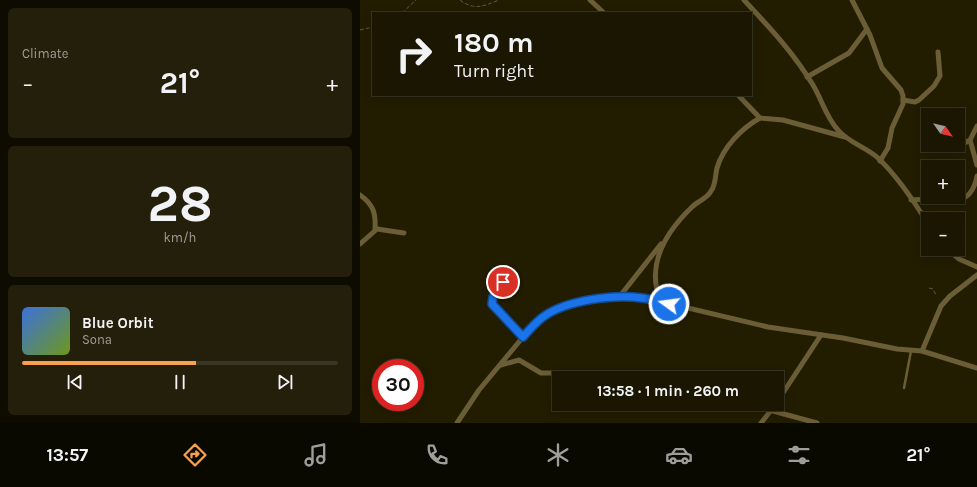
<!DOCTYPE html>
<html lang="en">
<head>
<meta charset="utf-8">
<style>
  body { margin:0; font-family:Karla,sans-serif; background:#231f0b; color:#f1f3f6; height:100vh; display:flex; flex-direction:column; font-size:15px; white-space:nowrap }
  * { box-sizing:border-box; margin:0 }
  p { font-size:13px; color:#9f9f99 }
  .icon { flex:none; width:22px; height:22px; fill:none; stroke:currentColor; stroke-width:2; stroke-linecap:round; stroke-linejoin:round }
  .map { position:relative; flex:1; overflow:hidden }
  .side { display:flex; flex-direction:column; gap:8px; padding:8px; background:#0e0c01; width:360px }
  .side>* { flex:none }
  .hud { position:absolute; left:12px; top:12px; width:380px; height:84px; border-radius:0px; box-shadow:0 2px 10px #0003,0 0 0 1px #383523; background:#1a1601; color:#f1f3f6; overflow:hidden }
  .needle { width:26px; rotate:124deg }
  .tools { position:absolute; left:561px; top:108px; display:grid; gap:8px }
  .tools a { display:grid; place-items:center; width:44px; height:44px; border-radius:0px; background:#1a1601; box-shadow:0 2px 10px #0003,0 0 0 1px #383523; font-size:20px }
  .speed { position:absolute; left:12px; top:359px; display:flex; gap:8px; font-size:20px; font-weight:700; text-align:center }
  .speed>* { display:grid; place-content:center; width:52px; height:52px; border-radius:50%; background:#1a1601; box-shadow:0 2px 10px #0003,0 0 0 1px #383523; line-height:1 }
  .speed .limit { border:6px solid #d22; background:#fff; color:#111 }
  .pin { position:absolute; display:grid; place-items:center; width:34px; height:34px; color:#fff; margin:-17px; border:2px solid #fff; border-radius:50%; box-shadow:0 1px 4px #0007 }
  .me { position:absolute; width:44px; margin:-22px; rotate:284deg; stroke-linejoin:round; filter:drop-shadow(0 0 3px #0008) }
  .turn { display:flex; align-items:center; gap:14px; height:84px; padding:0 16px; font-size:18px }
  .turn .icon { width:52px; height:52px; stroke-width:2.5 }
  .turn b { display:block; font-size:28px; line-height:34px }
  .big { font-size:30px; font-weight:700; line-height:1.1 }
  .side .widget { flex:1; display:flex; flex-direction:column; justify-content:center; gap:6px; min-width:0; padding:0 14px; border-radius:6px; background:#231f0b }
  .side .dial { align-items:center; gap:0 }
  .dial b { font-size:52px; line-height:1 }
  .song { display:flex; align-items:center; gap:12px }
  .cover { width:48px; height:48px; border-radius:6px; background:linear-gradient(135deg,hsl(220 70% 55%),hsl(80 70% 35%)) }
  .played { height:4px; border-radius:2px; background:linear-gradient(90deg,#f9a04d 55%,#383523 55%) }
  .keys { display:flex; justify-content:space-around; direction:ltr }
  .heat { display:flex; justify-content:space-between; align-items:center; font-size:22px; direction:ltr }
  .trip { position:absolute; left:192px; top:371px; width:232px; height:40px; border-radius:0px; background:#1a1601; box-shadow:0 2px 10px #0003,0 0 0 1px #383523; font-weight:700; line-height:40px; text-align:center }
  .dock { display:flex; height:64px; justify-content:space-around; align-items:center; background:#0a0900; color:#9f9f99 }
  .dock .icon { width:28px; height:28px }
  .dock .active { color:#f9a04d }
  .dock b { font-size:18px; color:#f1f3f6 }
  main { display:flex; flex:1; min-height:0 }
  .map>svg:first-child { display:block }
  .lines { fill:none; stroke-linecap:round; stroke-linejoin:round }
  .path { stroke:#5f5b42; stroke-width:1; stroke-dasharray:4 2; stroke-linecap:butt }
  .service { stroke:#6b5e36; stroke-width:2.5 }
  .minor { stroke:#6b5e36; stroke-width:5 }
  .route-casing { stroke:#114b97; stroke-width:10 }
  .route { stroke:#1a73e8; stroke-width:7 }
</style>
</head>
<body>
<main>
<section class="side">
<div class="widget"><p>Climate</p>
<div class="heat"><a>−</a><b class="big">21°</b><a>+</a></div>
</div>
<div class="widget dial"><b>28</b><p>km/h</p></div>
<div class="widget">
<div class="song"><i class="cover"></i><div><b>Blue Orbit</b><p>Sona</p></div></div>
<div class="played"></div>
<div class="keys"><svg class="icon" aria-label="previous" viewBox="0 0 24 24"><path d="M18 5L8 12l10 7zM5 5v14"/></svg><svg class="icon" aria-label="pause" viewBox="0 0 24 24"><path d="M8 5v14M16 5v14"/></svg><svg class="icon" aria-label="next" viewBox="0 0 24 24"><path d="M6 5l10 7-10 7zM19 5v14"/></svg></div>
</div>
</section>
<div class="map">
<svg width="617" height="423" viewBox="0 0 617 423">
  <rect width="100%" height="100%" fill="#221d01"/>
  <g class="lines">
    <g class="path">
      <path d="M 100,0 C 114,11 124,6 139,0"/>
      <path d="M 42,13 L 56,0"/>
      <path d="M 0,30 L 13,27"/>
      <path d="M 569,288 L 573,289 L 576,295"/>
    </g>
    <path class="service" d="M 544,388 L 551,351"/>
    <g class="minor">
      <path d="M 230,0 L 244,13"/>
      <path d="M 384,0 C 410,28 433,52 453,85 C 462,100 466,117 478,130 C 489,143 506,147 518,158 C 537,176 554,201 568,224"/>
      <path d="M 492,0 L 510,35 L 522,68 L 541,90 L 543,96 L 543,104 L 532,128 L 528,148 L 520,161"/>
      <path d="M 447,77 L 489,53 L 507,29"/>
      <path d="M 378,95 L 400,118 L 423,120 L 485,137"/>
      <path d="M 543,100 L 555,102 L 559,100 L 574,86 L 580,76 L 578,52"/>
      <path d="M 617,126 L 610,140 L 617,165"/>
      <path d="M 599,146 L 610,140"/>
      <path d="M 0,195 C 14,205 16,214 15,230"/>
      <path d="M 551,200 C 578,196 610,215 617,176"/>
      <path d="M 0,244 L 17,229 L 44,233"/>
      <path d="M 587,249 L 599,259 L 617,267"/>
      <path d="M 151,271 L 135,292 L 132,304 L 163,337"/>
      <path d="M 260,296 L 301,244"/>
      <path d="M 301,302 C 285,265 306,232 332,207 C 338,201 348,198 351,191 C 356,185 355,175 357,168 C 363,147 382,128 400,118"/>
      <path d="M 562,351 L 581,306 L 590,296 L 617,275"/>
      <path d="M 141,365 L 159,360 L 181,373 L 202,373 L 213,378"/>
      <path d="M 245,378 C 266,371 281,372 302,378"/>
      <path d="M 417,402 L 461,335"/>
      <path d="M 387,404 L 457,423"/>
      <path d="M 97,423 L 119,390 L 163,337 L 183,317 L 206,306 L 260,296 L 290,299 L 408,327 L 483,338 L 537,349 L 562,351 L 617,368"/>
      <path d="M 401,423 L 416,404"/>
    </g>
  </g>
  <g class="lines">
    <g class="route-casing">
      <path id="route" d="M 143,282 L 133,297 L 132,304 L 163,337 C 169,330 175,323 183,317 C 206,300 254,294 282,298 C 291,299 300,302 309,304"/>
    </g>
    <use href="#route" class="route"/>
  </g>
</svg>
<div class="tools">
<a><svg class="needle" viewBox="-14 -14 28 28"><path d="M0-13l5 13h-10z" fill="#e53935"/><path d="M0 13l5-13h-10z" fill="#9f9f99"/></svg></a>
<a>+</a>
<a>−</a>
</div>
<div class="speed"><div class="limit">30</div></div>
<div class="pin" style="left:143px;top:282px;background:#d93025"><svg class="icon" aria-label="arrive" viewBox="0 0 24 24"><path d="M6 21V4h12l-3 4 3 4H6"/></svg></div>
<svg class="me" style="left:309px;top:304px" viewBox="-20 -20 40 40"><circle r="17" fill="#1a73e8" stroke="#fff" stroke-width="3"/><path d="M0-11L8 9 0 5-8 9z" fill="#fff"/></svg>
<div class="trip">13:58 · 1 min · 260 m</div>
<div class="hud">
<div class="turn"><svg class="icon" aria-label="right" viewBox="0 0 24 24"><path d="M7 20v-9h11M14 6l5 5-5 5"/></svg><div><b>180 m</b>Turn right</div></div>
</div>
</div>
</main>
<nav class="dock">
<b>13:57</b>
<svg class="icon active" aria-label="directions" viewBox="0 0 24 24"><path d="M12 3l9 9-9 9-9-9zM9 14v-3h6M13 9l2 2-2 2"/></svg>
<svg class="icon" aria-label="music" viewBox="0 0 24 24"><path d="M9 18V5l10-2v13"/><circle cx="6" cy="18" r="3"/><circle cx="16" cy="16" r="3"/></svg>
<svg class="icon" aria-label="phone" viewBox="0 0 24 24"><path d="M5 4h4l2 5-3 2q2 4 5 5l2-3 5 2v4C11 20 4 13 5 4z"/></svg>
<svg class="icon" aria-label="climate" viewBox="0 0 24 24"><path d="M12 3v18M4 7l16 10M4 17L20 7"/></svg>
<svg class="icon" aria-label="car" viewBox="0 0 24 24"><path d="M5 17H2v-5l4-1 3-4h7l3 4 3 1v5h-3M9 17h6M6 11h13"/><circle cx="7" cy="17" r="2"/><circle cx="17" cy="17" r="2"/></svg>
<svg class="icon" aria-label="filters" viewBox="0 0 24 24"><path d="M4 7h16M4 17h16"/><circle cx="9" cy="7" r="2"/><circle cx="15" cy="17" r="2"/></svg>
<b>21°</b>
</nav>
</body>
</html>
